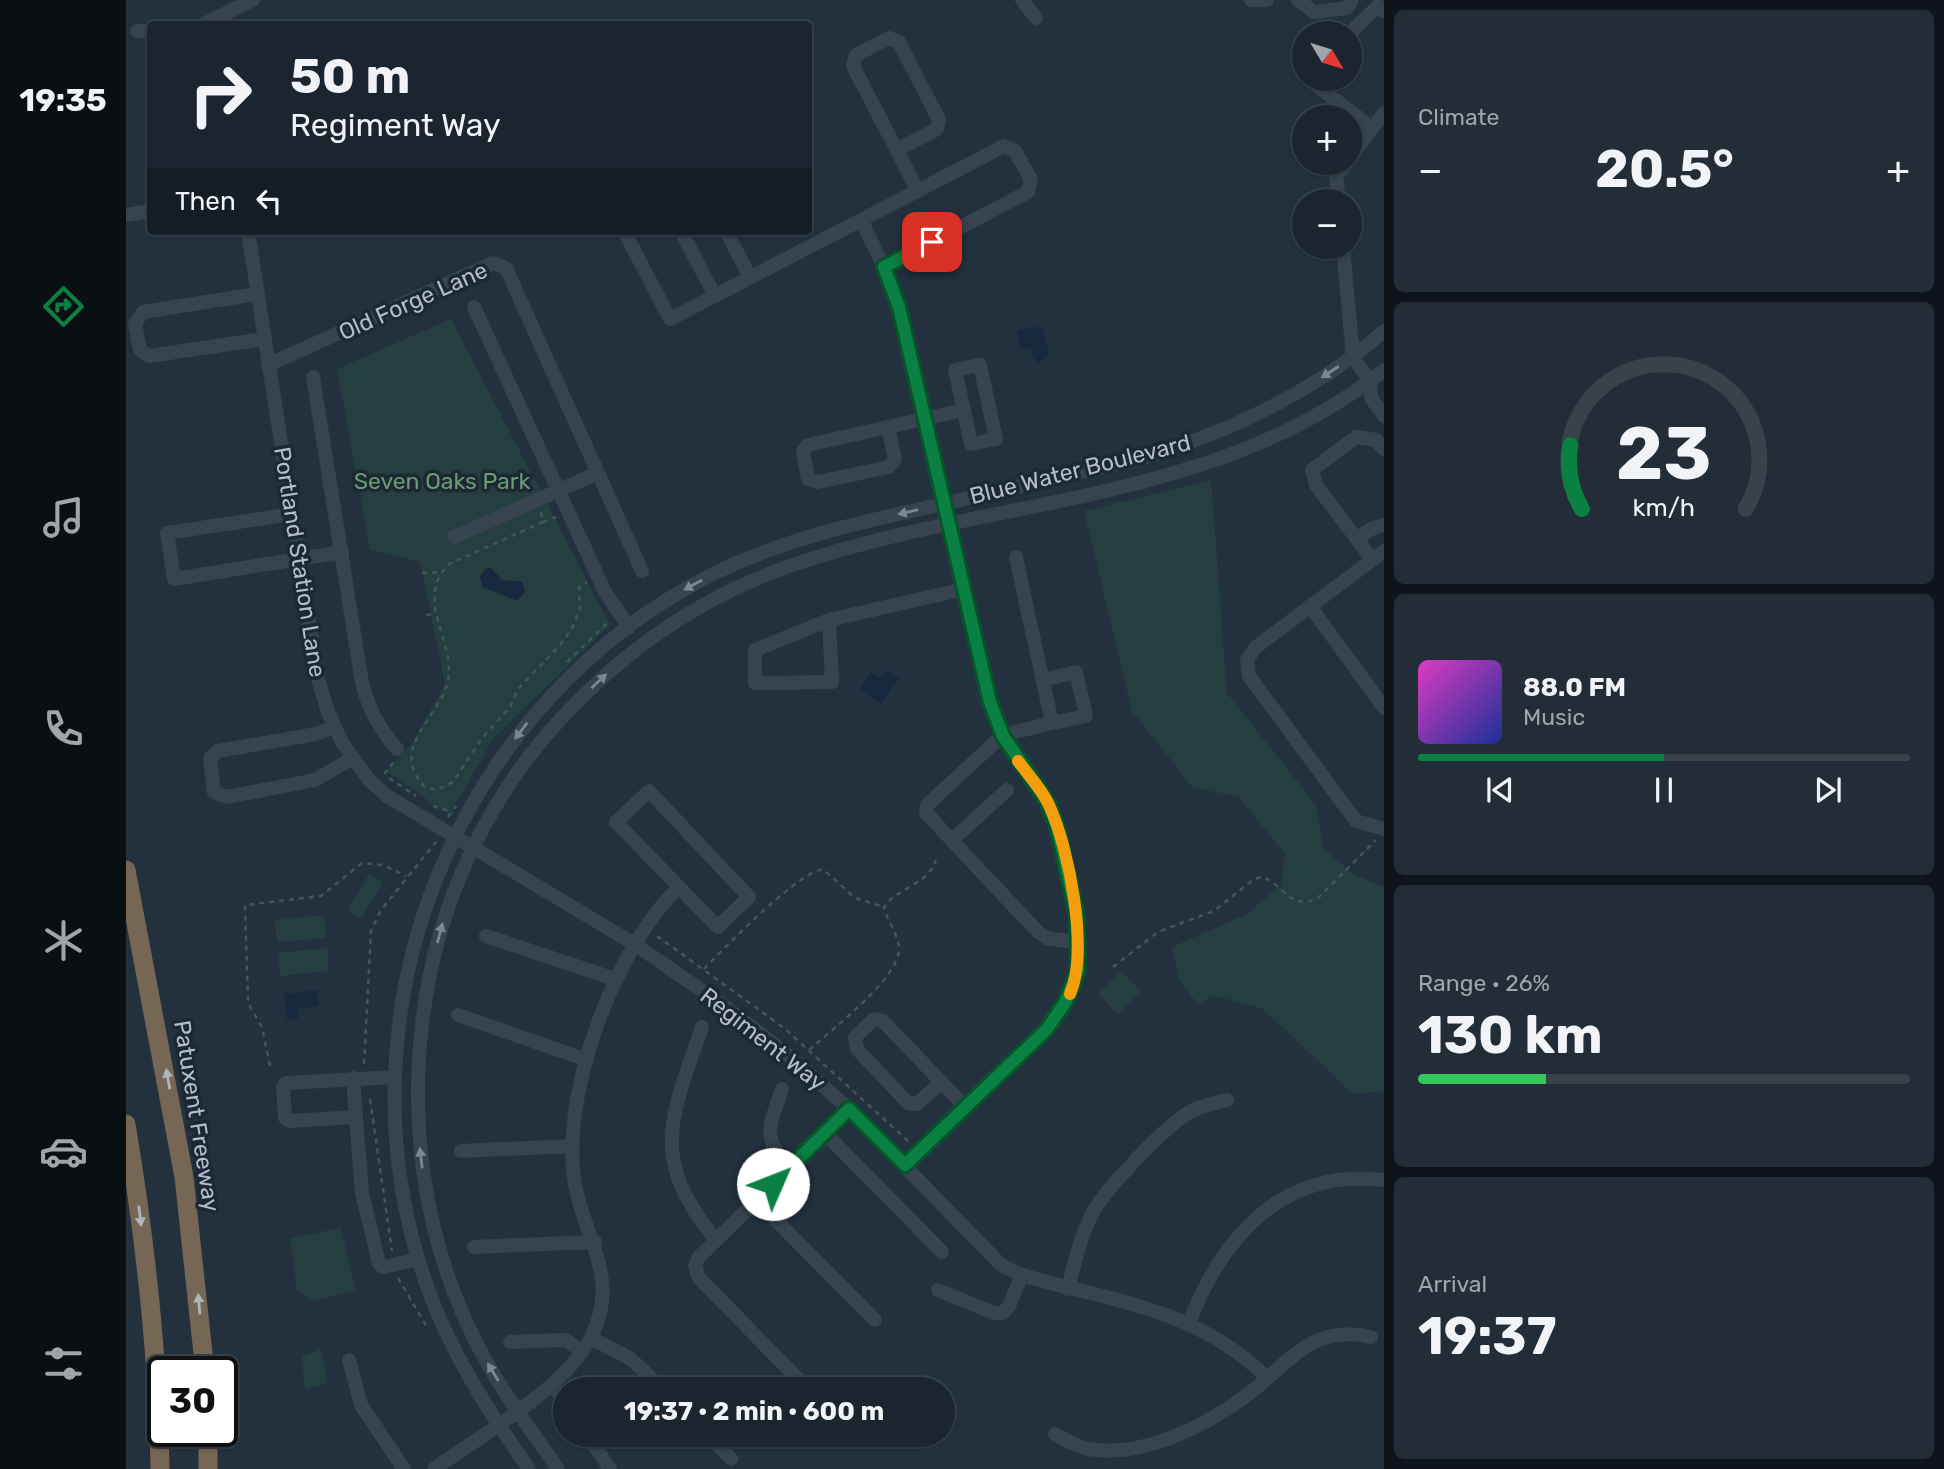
<!DOCTYPE html>
<html lang="en">
<head>
<meta charset="utf-8">
<style>
  body { margin:0; font-family:Rubik,sans-serif; background:#232d37; color:#f1f3f6; height:100vh; display:flex; flex-direction:column; font-size:26px; white-space:nowrap }
  * { box-sizing:border-box; margin:0 }
  p { font-size:23px; color:#9fa5aa }
  .icon { flex:none; width:38px; height:38px; fill:none; stroke:currentColor; stroke-width:2; stroke-linecap:round; stroke-linejoin:round }
  .map { position:relative; flex:1; overflow:hidden }
  .side { display:flex; flex-direction:column; gap:10px; padding:10px; background:#0e141a; width:560px }
  .side>* { flex:none }
  .top-card { position:absolute; left:21px; top:21px; width:665px; height:214px; border-radius:7px; box-shadow:0 2px 5px #0004,0 0 0 2px #38424b; background:#1a252f; color:#f1f3f6; overflow:hidden }
  .needle { width:46px; rotate:128deg }
  .fabs { position:absolute; left:1166px; top:21px; display:grid; gap:14px }
  .fabs a { display:grid; place-items:center; width:70px; height:70px; border-radius:50%; background:#1a252f; box-shadow:0 2px 5px #0004,0 0 0 2px #38424b; font-size:35px }
  .speed { position:absolute; left:21px; top:1356px; display:flex; gap:14px; font-size:35px; font-weight:700; text-align:center }
  .speed>* { display:grid; place-content:center; width:91px; height:91px; border-radius:50%; background:#1a252f; box-shadow:0 2px 5px #0004,0 0 0 2px #38424b; line-height:1 }
  .speed .limit { border:4px solid #111; border-radius:10px; background:#fff; color:#111 }
  .pin { position:absolute; display:grid; place-items:center; width:60px; height:60px; color:#fff; margin:-30px; border-radius:14px; box-shadow:0 4px 10px #0006 }
  .me { position:absolute; width:77px; margin:-38px; rotate:46deg; stroke-linejoin:round; filter:drop-shadow(0 0 5px #0008) }
  .turn { display:flex; align-items:center; gap:24px; height:147px; padding:0 28px; font-size:32px }
  .turn .icon { width:91px; height:91px; stroke-width:2.5 }
  .turn b { display:block; font-size:49px; line-height:60px }
  .then { display:flex; align-items:center; height:66px; padding:0 28px; background:#0003; gap:14px; font-size:26px }
  .big { font-size:52px; font-weight:700; line-height:1.1 }
  .side .tile { flex:1; display:flex; flex-direction:column; justify-content:center; gap:10px; min-width:0; padding:0 24px; border-radius:10px; background:#232d37 }
  .side .dial { align-items:center; gap:0 }
  .dial svg { height:182px; overflow:visible; fill:none; stroke:#38424b; stroke-width:7; stroke-linecap:round; text-anchor:middle }
  .dial text { fill:#f1f3f6; stroke:none }
  .song { display:flex; align-items:center; gap:21px }
  .cover { width:84px; height:84px; border-radius:10px; background:linear-gradient(135deg,hsl(310 70% 55%),hsl(230 70% 35%)) }
  .played { height:7px; border-radius:4px; background:linear-gradient(90deg,#0b8043 50%,#38424b 50%) }
  .keys { display:flex; justify-content:space-around; direction:ltr }
  .heat { display:flex; justify-content:space-between; align-items:center; font-size:38px; direction:ltr }
  .charge { height:10px; border-radius:5px; background:linear-gradient(90deg,#34c759 26%,#38424b 0) }
  .trip { position:absolute; left:427px; top:1377px; width:402px; height:70px; border-radius:35px; background:#1a252f; box-shadow:0 2px 5px #0004,0 0 0 2px #38424b; font-weight:700; line-height:70px; text-align:center }
  main { display:flex; flex:1; min-height:0 }
  .tab-bar { display:flex; flex-direction:column; width:126px; justify-content:space-around; align-items:center; background:#0a0f13; color:#9fa5aa }
  .tab-bar .icon { width:49px; height:49px }
  .tab-bar .current { color:#0b8043 }
  .tab-bar b { font-size:32px; color:#f1f3f6 }
  .map>svg:first-child { display:block }
  .green { fill:#253f40 }
  .water { fill:#16293e }
  .lines { fill:none; stroke-linecap:round; stroke-linejoin:round }
  .path { stroke:#3e5858; stroke-width:2.5; stroke-dasharray:5 5; stroke-linecap:butt }
  .minor { stroke:#37434f; stroke-width:14 }
  .highway { stroke:#766654; stroke-width:19 }
  .oneway { fill:#7c8793 }
  .oneway2 { fill:#aeb5be }
  .route-casing { stroke:#07532c; stroke-width:18 }
  .route { stroke:#0b8043; stroke-width:12 }
  .slow { stroke:#f59e0b; stroke-width:12 }
  .labels { text-anchor:middle; dominant-baseline:central; stroke-width:7; stroke-linejoin:round; paint-order:stroke }
  .street-label { font-size:23px; fill:#b4beca; stroke:#1c2834 }
  .park-label { font-size:23px; fill:#6a9c72; stroke:#1c2834 }
</style>
</head>
<body>
<main>
<nav class="tab-bar">
<b>19:35</b>
<svg class="icon current" aria-label="directions" viewBox="0 0 24 24"><path d="M12 3l9 9-9 9-9-9zM9 14v-3h6M13 9l2 2-2 2"/></svg>
<svg class="icon" aria-label="music" viewBox="0 0 24 24"><path d="M9 18V5l10-2v13"/><circle cx="6" cy="18" r="3"/><circle cx="16" cy="16" r="3"/></svg>
<svg class="icon" aria-label="phone" viewBox="0 0 24 24"><path d="M5 4h4l2 5-3 2q2 4 5 5l2-3 5 2v4C11 20 4 13 5 4z"/></svg>
<svg class="icon" aria-label="climate" viewBox="0 0 24 24"><path d="M12 3v18M4 7l16 10M4 17L20 7"/></svg>
<svg class="icon" aria-label="car" viewBox="0 0 24 24"><path d="M5 17H2v-5l4-1 3-4h7l3 4 3 1v5h-3M9 17h6M6 11h13"/><circle cx="7" cy="17" r="2"/><circle cx="17" cy="17" r="2"/></svg>
<svg class="icon" aria-label="filters" viewBox="0 0 24 24"><path d="M4 7h16M4 17h16"/><circle cx="9" cy="7" r="2"/><circle cx="15" cy="17" r="2"/></svg>
</nav>
<div class="map">
<svg width="1258" height="1469" viewBox="0 0 1258 1469">
  <rect width="100%" height="100%" fill="#23313f"/>
  <g class="green">
    <path d="M 325,319 L 484,625 L 367,739 L 323,815 L 260,771 L 288,741 L 319,684 L 294,562 L 244,549 L 211,369 Z"/>
    <path d="M 1085,480 L 1101,693 L 1190,805 L 1197,847 L 1226,874 L 1258,887 L 1258,1091 L 1227,1094 L 1136,1008 L 1085,995 L 1074,1007 L 1053,980 L 1046,947 L 1121,914 L 1155,884 L 1159,854 L 1112,796 L 1067,788 L 1006,711 L 958,511 Z"/>
    <path d="M 243,874 L 257,882 L 235,919 L 221,910 Z"/>
    <path d="M 198,915 L 200,938 L 151,942 L 149,920 Z"/>
    <path d="M 201,948 L 203,971 L 154,976 L 152,953 Z"/>
    <path d="M 995,971 L 1015,992 L 992,1014 L 972,993 Z"/>
    <path d="M 215,1228 L 230,1291 L 187,1301 L 171,1289 L 164,1238 Z"/>
    <path d="M 195,1349 L 202,1383 L 179,1390 L 176,1357 Z"/>
  </g>
  <g class="water">
    <path d="M 916,326 L 923,355 L 913,363 L 907,358 L 905,348 L 895,350 L 891,331 Z"/>
    <path d="M 364,567 L 376,580 L 396,582 L 399,592 L 391,601 L 357,587 L 354,577 L 360,568 Z"/>
    <path d="M 761,670 L 773,678 L 755,704 L 734,689 L 745,672 L 755,679 Z"/>
    <path d="M 191,990 L 192,1006 L 171,1009 L 172,1019 L 161,1020 L 158,994 Z"/>
  </g>
  <g class="lines">
    <g class="path">
      <path d="M 415,512 L 417,522 L 323,564 C 287,600 330,640 322,681 C 315,716 261,748 299,787 L 311,790 L 327,782 L 356,738 L 384,707 L 392,689 L 434,645 L 445,630 L 454,609 L 453,588 L 461,582"/>
      <path d="M 417,522 L 430,517"/>
      <path d="M 296,573 L 316,572"/>
      <path d="M 300,615 L 309,614"/>
      <path d="M 441,662 L 480,624 L 480,620"/>
      <path d="M 258,774 L 268,762"/>
      <path d="M 263,778 L 290,796"/>
      <path d="M 307,806 L 327,812"/>
      <path d="M 322,817 L 330,806"/>
      <path d="M 531,936 L 658,1028 L 782,1141"/>
      <path d="M 987,967 L 1032,932 L 1088,911 L 1128,879 L 1137,877 C 1161,888 1163,909 1191,899 L 1250,840"/>
      <path d="M 578,969 C 595,951 679,865 698,870 L 729,898 L 758,907"/>
      <path d="M 683,1050 C 706,1029 774,978 773,948 C 773,936 761,921 758,907 C 773,886 801,886 810,860"/>
      <path d="M 238,1064 L 245,931 L 255,910 L 310,842"/>
      <path d="M 144,1066 L 136,1027 L 122,1003 L 119,905 L 195,896 L 236,863 L 257,865 L 280,876"/>
      <path d="M 244,1099 L 266,1251"/>
      <path d="M 272,1278 L 302,1329"/>
    </g>
    <g class="minor">
      <path d="M 896,0 L 910,18"/>
      <path d="M 1125,0 L 1141,0"/>
      <path d="M 1172,0 L 1188,12 L 1221,8 L 1226,0"/>
      <path d="M 78,24 L 127,0"/>
      <path d="M 11,31 L 24,31"/>
      <path d="M 1223,34 L 1252,6 L 1258,11"/>
      <path d="M 1182,79 L 1246,128"/>
      <path d="M 771,150 L 811,129 L 813,120 L 773,42 L 763,38 L 730,55 L 727,66 L 792,191"/>
      <path d="M 1223,159 L 1258,113"/>
      <path d="M 1213,201 L 1210,177 L 1221,163"/>
      <path d="M 0,215 L 24,211"/>
      <path d="M 735,220 L 758,267 L 773,308 L 864,702 L 877,735 L 922,803 L 931,827 L 951,917 L 952,970 L 932,1016 L 779,1165"/>
      <path d="M 122,231 L 192,679 L 202,712 L 217,744 L 243,780 L 261,796 L 510,945 L 601,1008 L 663,1056 L 723,1109 L 875,1265 L 896,1275 C 987,1302 1071,1308 1141,1378"/>
      <path d="M 498,231 L 544,319 L 878,146 L 889,151 L 905,180 L 902,192 L 758,267"/>
      <path d="M 555,231 L 589,296"/>
      <path d="M 600,231 L 624,277"/>
      <path d="M 1217,247 L 1227,357 L 1244,381 L 1245,398 L 1258,416"/>
      <path d="M 131,294 L 17,312 L 9,323 L 14,350 L 23,356 L 138,339"/>
      <path d="M 348,307 L 479,592 L 503,627"/>
      <path d="M 142,365 L 367,263 L 380,268 L 516,571"/>
      <path d="M 854,365 L 870,439 L 845,444 L 829,370 Z"/>
      <path d="M 187,377 L 236,683 C 243,710 253,728 271,749"/>
      <path d="M 762,427 L 769,459 L 763,467 L 692,482 L 682,479 L 677,451 L 682,445 L 838,410"/>
      <path d="M 166,514 L 41,533 L 48,579 L 216,552"/>
      <path d="M 328,537 L 472,473"/>
      <path d="M 1231,539 L 1245,529 L 1258,525"/>
      <path d="M 1258,551 L 1130,647 L 1121,659 L 1123,676 L 1230,821 L 1258,829"/>
      <path d="M 890,557 L 926,723 L 877,735 L 801,805 L 800,813 L 912,932 L 921,938 L 954,943"/>
      <path d="M 1246,559 L 1190,485 L 1186,470 L 1230,437 L 1250,440 L 1258,449"/>
      <path d="M 1184,606 L 1258,708"/>
      <path d="M 703,620 L 706,682 L 629,683 L 629,650 L 703,620 L 838,589"/>
      <path d="M 917,680 L 950,672 L 960,716 L 926,723"/>
      <path d="M 208,727 L 190,734 L 92,751 L 84,758 L 88,792 L 101,797 L 189,780 L 227,758"/>
      <path d="M 826,840 L 881,790"/>
      <path d="M 360,936 L 489,979"/>
      <path d="M 332,1015 L 461,1060"/>
      <path d="M 576,1027 C 545,1118 522,1158 590,1240"/>
      <path d="M 269,1077 L 160,1083 L 157,1087 L 159,1118 L 163,1121 L 230,1117 L 236,1193 L 253,1263 L 257,1267 L 293,1259"/>
      <path d="M 227,1078 L 230,1117"/>
      <path d="M 815,1082 L 791,1104 L 782,1103 L 731,1049 L 729,1037 L 748,1019 L 757,1021 L 839,1107"/>
      <path d="M 656,1089 C 644,1126 634,1137 664,1168"/>
      <path d="M 699,1133 L 816,1252"/>
      <path d="M 335,1151 L 446,1146"/>
      <path d="M 630,1200 L 749,1320"/>
      <path d="M 348,1247 L 469,1242"/>
      <path d="M 942,1289 C 949,1261 955,1232 970,1207 C 983,1186 1035,1132 1056,1117 C 1069,1107 1085,1104 1101,1100"/>
      <path d="M 812,1290 L 868,1313 L 877,1313 L 883,1306 L 896,1275"/>
      <path d="M 1063,1323 C 1096,1237 1157,1167 1258,1180"/>
      <path d="M 465,1338 L 505,1359 L 538,1390"/>
      <path d="M 384,1342 L 440,1340 L 456,1352"/>
      <path d="M 223,1360 L 235,1405 L 278,1469"/>
      <path d="M 426,1384 L 439,1404"/>
      <path d="M 679,1386 L 573,1278 L 569,1266 L 573,1257 L 723,1109"/>
      <path d="M 929,1434 C 940,1440 951,1447 963,1449 C 1016,1458 1077,1427 1117,1398 C 1162,1366 1183,1323 1245,1337"/>
      <path d="M 461,1435 L 484,1469"/>
      <path d="M 582,1435 L 605,1459"/>
      <path d="M 308,1469 C 354,1436 440,1388 465,1337 C 494,1280 461,1243 450,1189 C 431,1101 488,949 553,887 L 592,927 L 623,897 L 523,791 L 490,822 L 553,887"/>
      <path d="M 403,1469 C 363,1412 324,1352 301,1286 C 204,1013 331,700 591,572 C 657,540 727,524 799,508 C 872,491 945,475 1018,458 C 1104,431 1190,391 1258,331"/>
      <path d="M 432,1469 C 409,1436 384,1403 364,1368 C 295,1249 277,1108 304,974 C 323,881 369,790 433,721 C 496,652 573,598 661,567 C 859,497 1087,506 1258,370"/>
    </g>
    <g class="highway">
      <path d="M 0,870 L 58,1177 L 79,1372"/>
      <path d="M 0,1124 C 19,1238 32,1353 34,1469"/>
      <path d="M 82,1432 L 82,1469"/>
    </g>
  </g>
  <defs><path id="oneway-solid" d="M-6-.8H1V-3.2L6.5 0L1 3.2V.8H-6Z" transform="scale(1.75)"/></defs>
  <g class="oneway">
    <use href="#oneway-solid" transform="translate(1204 372) rotate(147)"/>
    <use href="#oneway-solid" transform="translate(782 512) rotate(167)"/>
    <use href="#oneway-solid" transform="translate(567 585) rotate(151)"/>
    <use href="#oneway-solid" transform="translate(473 681) rotate(-43)"/>
    <use href="#oneway-solid" transform="translate(395 731) rotate(127)"/>
    <use href="#oneway-solid" transform="translate(314 933) rotate(-75)"/>
    <use href="#oneway-solid" transform="translate(295 1158) rotate(-97)"/>
    <use href="#oneway-solid" transform="translate(367 1372) rotate(-121)"/>
  </g>
  <g class="oneway2">
    <use href="#oneway-solid" transform="translate(42 1079) rotate(-100)"/>
    <use href="#oneway-solid" transform="translate(14 1216) rotate(83)"/>
    <use href="#oneway-solid" transform="translate(73 1304) rotate(-95)"/>
  </g>
  <g class="lines">
    <g class="route-casing">
      <path id="route" d="M 647,1184 L 723,1109 L 779,1165 L 921,1029 L 940,1001 L 952,970 L 951,916 L 931,827 L 922,803 L 877,736 L 864,702 L 773,307 L 758,267 L 806,242"/>
    </g>
    <use href="#route" class="route"/>
    <path class="slow" d="M 892,761 C 902,775 916,789 923,805 C 943,848 963,950 944,994"/>
  </g>
  <g class="labels">
    <g class="street-label">
      <text transform="translate(287 301) rotate(-24)">Old Forge Lane</text>
      <text transform="translate(954 469) rotate(-14)">Blue Water Boulevard</text>
      <text transform="translate(174 562) rotate(81)">Portland Station Lane</text>
      <text transform="translate(637 1039) rotate(38)">Regiment Way</text>
      <text transform="translate(71 1116) rotate(81)">Patuxent Freeway</text>
    </g>
    <g class="park-label">
      <text x="316" y="481">Seven Oaks Park</text>
    </g>
  </g>
</svg>
<div class="fabs">
<a><svg class="needle" viewBox="-14 -14 28 28"><path d="M0-13l5 13h-10z" fill="#e53935"/><path d="M0 13l5-13h-10z" fill="#9fa5aa"/></svg></a>
<a>+</a>
<a>−</a>
</div>
<div class="speed"><div class="limit">30</div></div>
<div class="pin" style="left:806px;top:242px;background:#d93025"><svg class="icon" aria-label="arrive" viewBox="0 0 24 24"><path d="M6 21V4h12l-3 4 3 4H6"/></svg></div>
<svg class="me" style="left:647px;top:1184px" viewBox="-20 -20 40 40"><circle r="19" fill="#fff"/><path d="M0-13L10 11 0 6-10 11z" fill="#0b8043"/></svg>
<div class="trip">19:37 · 2 min · 600 m</div>
<div class="top-card">
<div class="turn"><svg class="icon" aria-label="right" viewBox="0 0 24 24"><path d="M7 20v-9h11M14 6l5 5-5 5"/></svg><div><b>50 m</b>Regiment Way</div></div>
<div class="then">Then<svg class="icon" aria-label="left" viewBox="0 0 24 24"><path d="M17 20v-9H6M10 6l-5 5 5 5"/></svg></div>
</div>
</div>
<section class="side">
<div class="tile"><p>Climate</p>
<div class="heat"><a>−</a><b class="big">20.5°</b><a>+</a></div>
</div>
<div class="tile dial"><svg viewBox="0 0 100 80">
<path d="M14 69A42 42 0 1 1 86 69"/>
<path d="M14 69A42 42 0 0 1 9 41" stroke="#0b8043"/>
<text x="50" y="56" font-size="32" font-weight="700">23</text>
<text x="50" y="72" font-size="11">km/h</text>
</svg></div>
<div class="tile">
<div class="song"><i class="cover"></i><div><b>88.0 FM</b><p>Music</p></div></div>
<div class="played"></div>
<div class="keys"><svg class="icon" aria-label="previous" viewBox="0 0 24 24"><path d="M18 5L8 12l10 7zM5 5v14"/></svg><svg class="icon" aria-label="pause" viewBox="0 0 24 24"><path d="M8 5v14M16 5v14"/></svg><svg class="icon" aria-label="next" viewBox="0 0 24 24"><path d="M6 5l10 7-10 7zM19 5v14"/></svg></div>
</div>
<div class="tile"><p>Range · 26%</p><b class="big">130 km</b><div class="charge"></div></div>
<div class="tile"><p>Arrival</p><b class="big">19:37</b></div>
</section>
</main>
</body>
</html>
